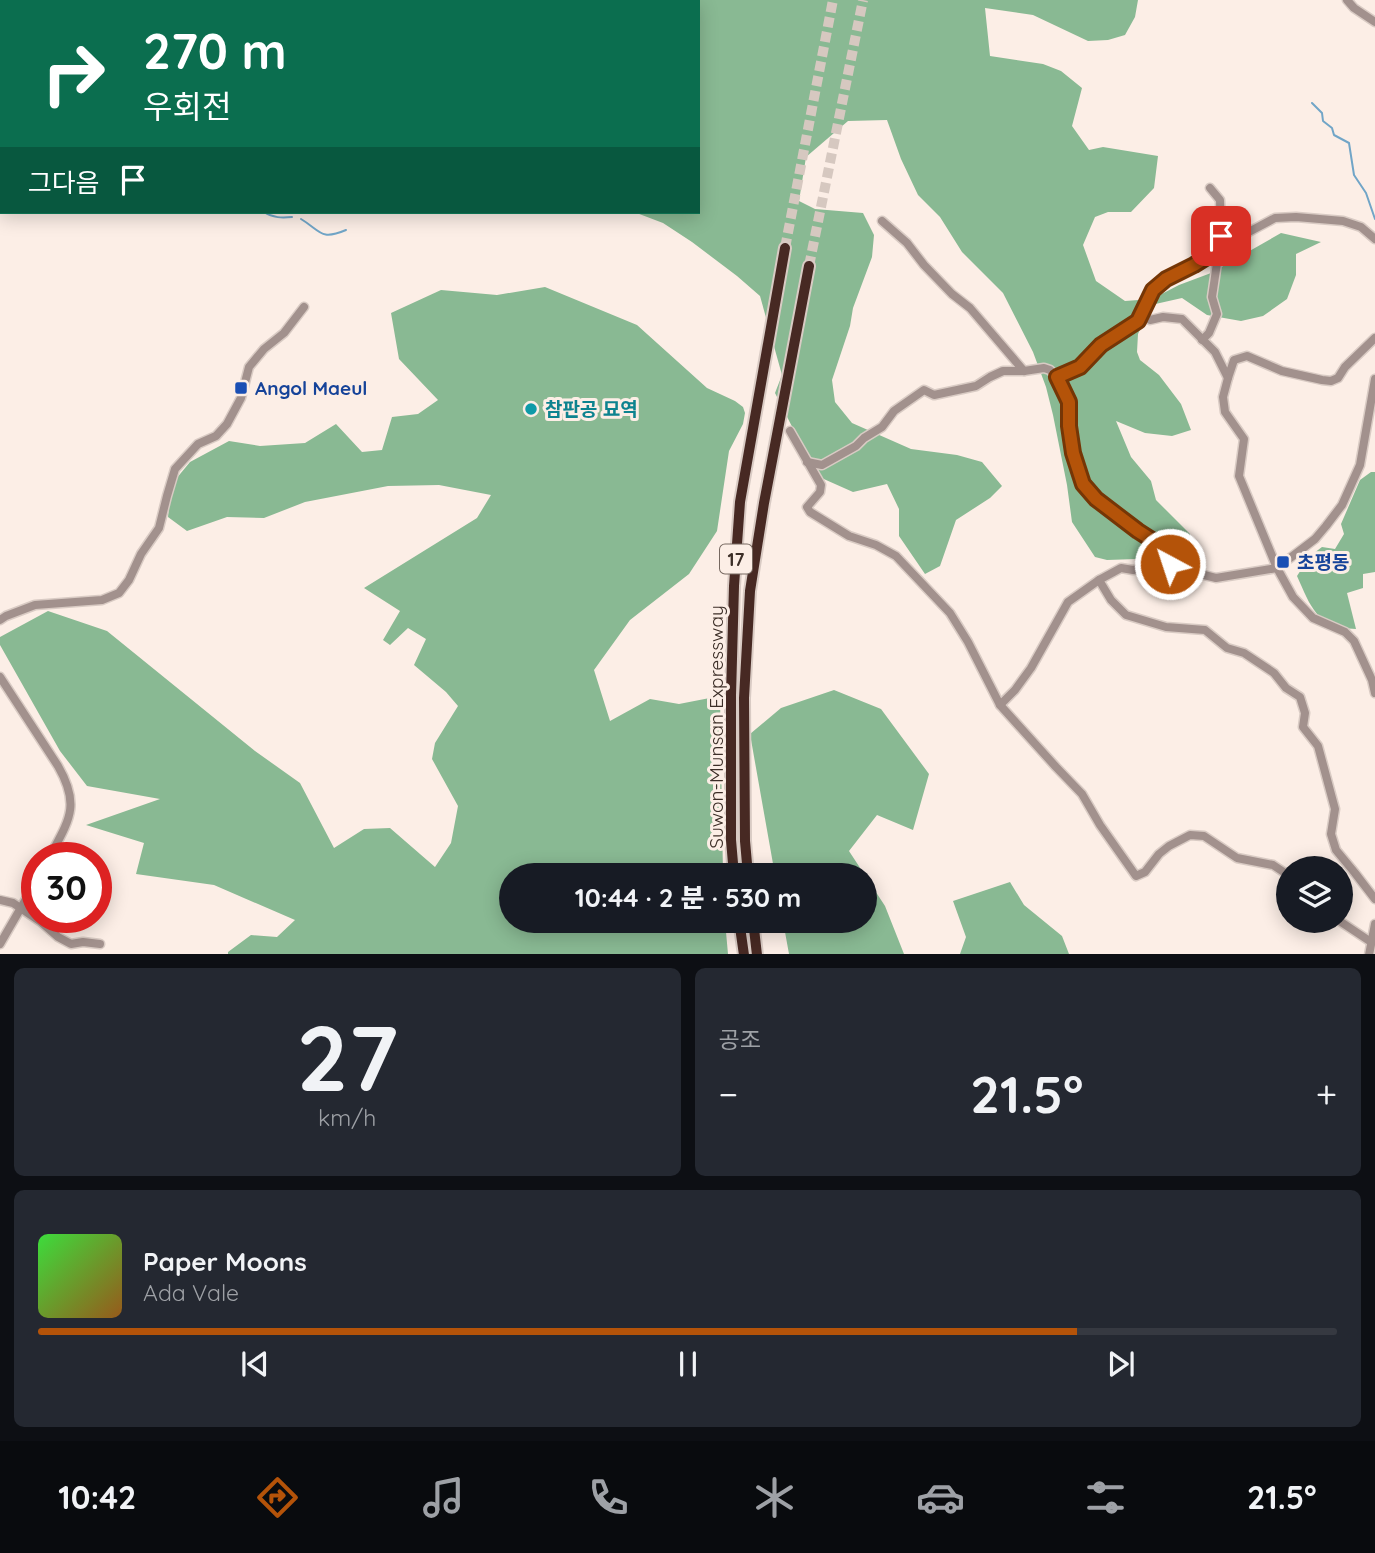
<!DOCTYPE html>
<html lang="ko">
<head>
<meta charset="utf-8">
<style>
  body { margin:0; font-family:Quicksand,"Noto Sans KR",sans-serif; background:#242831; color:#f1f3f6; height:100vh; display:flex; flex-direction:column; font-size:26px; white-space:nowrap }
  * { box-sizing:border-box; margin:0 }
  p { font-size:23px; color:#9ea1a6 }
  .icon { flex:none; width:38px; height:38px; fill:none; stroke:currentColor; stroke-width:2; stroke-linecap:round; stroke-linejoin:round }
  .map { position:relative; height:954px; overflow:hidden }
  .drawer { display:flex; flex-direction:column; gap:14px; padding:14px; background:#0d0f14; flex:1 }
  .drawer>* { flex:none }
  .top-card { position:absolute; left:0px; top:0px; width:700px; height:214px; box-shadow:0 4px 18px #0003; background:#0b6e4f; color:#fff; overflow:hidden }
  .tools { position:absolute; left:1276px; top:856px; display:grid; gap:14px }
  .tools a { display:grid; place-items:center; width:77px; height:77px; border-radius:50%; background:#171b24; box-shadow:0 4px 18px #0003; font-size:35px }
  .speed { position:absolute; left:21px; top:842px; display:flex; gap:14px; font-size:35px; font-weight:700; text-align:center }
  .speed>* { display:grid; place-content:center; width:91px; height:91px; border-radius:50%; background:#171b24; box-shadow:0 4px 18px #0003; line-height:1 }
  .speed .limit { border:10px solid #d22; background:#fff; color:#111 }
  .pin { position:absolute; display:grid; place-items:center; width:60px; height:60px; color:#fff; margin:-30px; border-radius:14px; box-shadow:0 4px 10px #0006 }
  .me { position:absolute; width:77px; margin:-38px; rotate:320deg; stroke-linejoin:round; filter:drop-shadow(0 0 5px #0008) }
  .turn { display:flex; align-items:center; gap:24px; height:147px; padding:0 28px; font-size:32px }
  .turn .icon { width:91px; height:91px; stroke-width:2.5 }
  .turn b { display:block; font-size:49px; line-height:60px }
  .then { display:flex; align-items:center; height:66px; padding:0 28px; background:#0003; gap:14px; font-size:26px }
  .big { font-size:52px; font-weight:800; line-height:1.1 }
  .drawer .card { flex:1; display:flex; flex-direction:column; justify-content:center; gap:10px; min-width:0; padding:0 24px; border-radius:10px; background:#242831 }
  .drawer .dial { align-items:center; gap:0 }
  .dial b { font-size:91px; line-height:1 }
  .song { display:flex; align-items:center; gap:21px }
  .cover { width:84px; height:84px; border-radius:10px; background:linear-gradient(135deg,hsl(120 70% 55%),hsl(30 70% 35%)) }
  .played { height:7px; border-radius:4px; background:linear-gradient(90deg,#b45309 80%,#363941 80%) }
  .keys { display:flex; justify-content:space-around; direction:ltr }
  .heat { display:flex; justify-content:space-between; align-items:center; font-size:38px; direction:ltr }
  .drawer .tiles { flex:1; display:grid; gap:14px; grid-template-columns:1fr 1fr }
  .card:last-child { grid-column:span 2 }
  .trip { position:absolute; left:499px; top:863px; width:378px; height:70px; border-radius:35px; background:#171b24; box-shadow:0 4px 18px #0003; font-weight:800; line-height:70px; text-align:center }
  .tab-bar { display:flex; height:112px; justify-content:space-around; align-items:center; background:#090b0e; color:#9ea1a6 }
  .tab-bar .icon { width:49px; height:49px }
  .tab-bar .current { color:#b45309 }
  .tab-bar b { font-size:32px; color:#f1f3f6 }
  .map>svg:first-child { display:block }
  .forest { fill:#89b993 }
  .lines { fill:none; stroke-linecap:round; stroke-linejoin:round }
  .stream { stroke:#71a5c7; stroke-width:2 }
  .highway-tunnel { stroke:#d6c8c0; stroke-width:10; stroke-dasharray:10 5; stroke-linecap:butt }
  .minor-casing { stroke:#d9cbc4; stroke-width:11 }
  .highway-casing { stroke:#d9cbc4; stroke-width:14 }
  .minor { stroke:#a2918d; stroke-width:8 }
  .highway { stroke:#472923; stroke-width:10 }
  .route-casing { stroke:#753606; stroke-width:18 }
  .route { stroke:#b45309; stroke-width:12 }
  .transit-dot { fill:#1a4fb4; stroke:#fceee6; stroke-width:2.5 }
  .culture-dot { fill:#0f9aa8; stroke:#fceee6; stroke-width:2.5 }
  .labels { text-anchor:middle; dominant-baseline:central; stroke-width:6; stroke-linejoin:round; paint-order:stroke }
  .shield { fill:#fceee6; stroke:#766860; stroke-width:2 }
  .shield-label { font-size:18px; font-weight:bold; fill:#3c2e27 }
  .transit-label { font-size:19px; font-weight:bold; fill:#164399; stroke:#fceee6; text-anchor:start }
  .culture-label { font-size:19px; font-weight:bold; fill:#0d838f; stroke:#fceee6; text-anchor:start }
  .street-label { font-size:19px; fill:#3c2e27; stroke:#fceee6 }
</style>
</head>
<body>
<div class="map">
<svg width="1375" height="955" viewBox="0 0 1375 955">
  <rect width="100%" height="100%" fill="#fceee6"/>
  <g class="forest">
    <path d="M 609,0 L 1138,0 L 1135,17 L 1125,35 L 1108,40 L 1088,41 L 1033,15 L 985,8 L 990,56 L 1043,64 L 1061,71 L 1082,88 L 1072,126 L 1089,150 L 1103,147 L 1158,156 L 1154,188 L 1131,212 L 1108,212 L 1095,217 L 1083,245 L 1096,281 L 1125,301 L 1152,299 L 1179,285 L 1211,273 L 1281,233 L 1321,242 L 1296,254 L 1296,275 L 1287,299 L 1263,316 L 1241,321 L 1207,315 L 1182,298 L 1151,305 L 1138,334 L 1137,352 L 1140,360 L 1159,375 L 1181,404 L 1191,430 L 1172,436 L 1145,433 L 1116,421 L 1131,457 L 1151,481 L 1156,500 L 1190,534 L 1195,557 L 1107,560 L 1095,557 L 1072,522 L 1067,485 L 1053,415 L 1046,387 L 1033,352 L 1003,293 L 962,252 L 940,217 L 918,195 L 901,159 L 887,120 L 848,121 L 806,157 L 799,201 L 815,209 L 863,213 L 874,235 L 872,257 L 853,308 L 850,326 L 832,380 L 835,402 L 852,423 L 911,449 L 957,455 L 982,462 L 1002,486 L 990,498 L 956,520 L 940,566 L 925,574 L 899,536 L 899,509 L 887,484 L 853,492 L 817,476 L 775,393 L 782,375 L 760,296 L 737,276 L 692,242 L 663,223 L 634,212 L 698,212 L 698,2 L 611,2 Z"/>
    <path d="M 545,287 L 637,325 L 707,388 L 735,401 L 743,407 L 745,413 L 743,424 L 729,451 L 717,531 L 689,574 L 630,620 L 594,670 L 610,721 L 650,699 L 679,704 L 720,696 L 723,875 L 511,875 L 511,920 L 725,921 L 728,954 L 228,954 L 228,952 L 251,935 L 277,937 L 295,920 L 214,885 L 136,874 L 144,843 L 86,825 L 160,799 L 87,786 L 60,751 L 0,645 L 0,637 L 48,611 L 107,631 L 255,751 L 300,783 L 334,848 L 364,829 L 390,828 L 435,867 L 451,843 L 458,806 L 432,759 L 435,743 L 458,706 L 446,692 L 414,665 L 426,639 L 408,628 L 390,645 L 383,640 L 400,611 L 364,588 L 477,518 L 491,495 L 439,485 L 388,486 L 305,502 L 264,518 L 227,517 L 187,531 L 168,517 L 171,485 L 190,462 L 229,441 L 260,446 L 305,443 L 336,424 L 362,452 L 382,450 L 392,417 L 418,414 L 438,400 L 399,359 L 391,313 L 441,290 L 497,295 Z"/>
    <path d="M 1371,472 L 1375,472 L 1375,572 L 1363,574 L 1363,588 L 1347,593 L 1356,629 C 1316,627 1311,607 1297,576 L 1310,556 L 1322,547 L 1335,549 L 1344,534 L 1341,524 L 1360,480 Z"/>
    <path d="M 834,690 L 881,709 L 929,774 L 913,830 L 877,815 L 849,851 L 885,906 L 904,954 L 789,954 L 783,921 L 864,920 L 864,875 L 775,875 L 750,734 L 781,708 Z"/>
    <path d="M 1010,882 L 1024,905 L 1062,936 L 1069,954 L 960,954 L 966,937 L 953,901 Z"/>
  </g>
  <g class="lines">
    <g class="stream">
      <path d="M 1312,103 L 1322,113 L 1323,121 L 1332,128 L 1334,135 L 1349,143 L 1354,175 L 1366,193 L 1375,219"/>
      <path d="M 0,108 L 2,108"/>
      <path d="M 264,212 C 273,218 282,218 292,217"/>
      <path d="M 301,219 C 321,231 320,241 346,230"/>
    </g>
    <g class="highway-tunnel">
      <path d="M 785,248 L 833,0"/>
      <path d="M 809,266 L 863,0"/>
    </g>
    <g class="minor-casing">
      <g id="minor">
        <path d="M 1347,0 L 1354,8 L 1375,22"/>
        <path d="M 882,221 L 907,243 L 924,265 L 952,294 L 970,308 L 1024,371"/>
        <path d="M 1141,314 L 1150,320 L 1163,317 L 1182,319 L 1215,352 L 1228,378 L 1234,360 L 1247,356 L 1282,371 L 1322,380 L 1331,381 L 1338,378 L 1345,367 L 1375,338"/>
        <path d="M 1202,340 L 1209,333 L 1217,314 L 1212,297 L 1221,236 L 1220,200 L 1210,188"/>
        <path d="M 1057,377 L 1080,367 L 1101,345 L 1138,321 L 1153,290 L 1165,279 L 1194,265 L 1245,234 L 1275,218 L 1296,217 L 1343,221 L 1361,227 L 1375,239"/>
        <path d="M 1228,378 L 1223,397 L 1225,412 L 1244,439 L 1239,476 L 1277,568 L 1293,597 L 1313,618 L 1345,632 L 1354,641 L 1372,680 L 1375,693"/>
        <path d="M 1375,379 L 1360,465 L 1342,505 L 1326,526 L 1315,539 L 1277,568 L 1216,578 L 1192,572 L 1170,564 L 1133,570 L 1121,568 L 1099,580 L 1111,600 L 1126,615 L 1166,627 L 1205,630 L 1227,648 L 1244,653 L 1274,673 L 1286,688 L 1300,697 L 1305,713 L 1303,727 L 1318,746 L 1335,809 L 1331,834 L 1336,850 L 1355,873 L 1375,899"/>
        <path d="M 790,431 L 821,485 L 820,492 L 807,507 L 810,512 L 849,536 L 876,545 L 896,556 L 950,613 L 968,642 L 1000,705 L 1056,767 L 1082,794 L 1100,825 L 1136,876 L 1145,872 L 1159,854 L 1169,846 L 1190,835 L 1204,836 L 1237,858 L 1273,865 L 1288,875"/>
        <path d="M 807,462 L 822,465 L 856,446 L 864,438 L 882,427 L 894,411 L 924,390 L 934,395 L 976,386 L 990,377 L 1003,371 L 1024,371 L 1044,368 L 1050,370 L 1060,382 L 1069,402 L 1069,426 L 1073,453 L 1083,484 L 1095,499 L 1117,516 L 1166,549 L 1170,564"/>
        <path d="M 0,620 L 6,616 L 35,605 L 102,600 L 119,593 L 129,580 L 141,554 L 159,528 L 167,496 L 175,469 L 198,444 L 216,436 L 227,424 L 241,398 L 249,367 L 264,349 L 284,333 L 304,307"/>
        <path d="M 0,677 L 58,766 C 81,806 69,820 49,858"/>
        <path d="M 1000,705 L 1015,690 L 1031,668 L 1068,602 L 1099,580"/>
        <path d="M 0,900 L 13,903 L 41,922 L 58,937 L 71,944 L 83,942 L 100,944"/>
        <path d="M 1338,920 L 1371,942"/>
        <path d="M 0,944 L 37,880"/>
        <path d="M 1369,955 L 1375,924"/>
      </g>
    </g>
    <g class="highway-casing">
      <g id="highway">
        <path d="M 734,875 L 731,840 L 731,695 L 734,586 L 740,502 L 785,248"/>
        <path d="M 748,875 L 745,841 L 744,698 L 750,591 L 764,503 L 809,266"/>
        <path d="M 739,920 L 744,955"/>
        <path d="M 753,920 L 757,955"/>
      </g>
    </g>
    <use href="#minor" class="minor"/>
    <use href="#highway" class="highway"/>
  </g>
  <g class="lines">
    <g class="route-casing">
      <path id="route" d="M 1170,564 L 1166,549 L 1138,531 L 1096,499 L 1083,484 L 1073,453 L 1069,426 L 1069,402 L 1057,377 L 1080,367 L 1101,345 L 1138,321 L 1153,290 L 1166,279 L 1194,265 L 1218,250 L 1221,236"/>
    </g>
    <use href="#route" class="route"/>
  </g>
  <g class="transit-dot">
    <rect x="234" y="381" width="14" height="14" rx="3.5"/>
    <rect x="1276" y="555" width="14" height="14" rx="3.5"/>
  </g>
  <circle class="culture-dot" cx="531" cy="409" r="7"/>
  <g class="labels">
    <rect class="shield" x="720" y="544.5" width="32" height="29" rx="5"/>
    <g class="shield-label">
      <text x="736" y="559">17</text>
    </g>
    <g class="transit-label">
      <text x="255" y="388">Angol Maeul</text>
      <text x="1297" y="562">초평동</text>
    </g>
    <g class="culture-label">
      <text x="545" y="409">참판공 묘역</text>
    </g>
    <g class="street-label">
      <text transform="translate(716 727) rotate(-90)">Suwon-Munsan Expressway</text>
    </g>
  </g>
</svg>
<div class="tools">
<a><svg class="icon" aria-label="layers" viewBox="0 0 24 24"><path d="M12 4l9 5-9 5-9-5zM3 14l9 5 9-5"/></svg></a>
</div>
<div class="speed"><div class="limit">30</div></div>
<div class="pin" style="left:1221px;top:236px;background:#d93025"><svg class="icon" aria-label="arrive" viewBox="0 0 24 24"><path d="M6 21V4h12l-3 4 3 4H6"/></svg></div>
<svg class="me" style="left:1170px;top:564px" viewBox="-20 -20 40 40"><circle r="17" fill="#b45309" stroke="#fff" stroke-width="3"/><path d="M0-11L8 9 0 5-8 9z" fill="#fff"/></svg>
<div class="trip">10:44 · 2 분 · 530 m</div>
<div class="top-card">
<div class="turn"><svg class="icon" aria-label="right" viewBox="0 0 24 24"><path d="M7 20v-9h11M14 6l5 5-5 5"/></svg><div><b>270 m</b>우회전</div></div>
<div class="then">그다음<svg class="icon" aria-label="arrive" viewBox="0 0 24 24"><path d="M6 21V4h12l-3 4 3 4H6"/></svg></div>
</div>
</div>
<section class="drawer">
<div class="tiles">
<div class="card dial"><b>27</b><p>km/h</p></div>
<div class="card"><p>공조</p>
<div class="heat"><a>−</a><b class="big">21.5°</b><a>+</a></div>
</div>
<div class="card">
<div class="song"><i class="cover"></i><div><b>Paper Moons</b><p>Ada Vale</p></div></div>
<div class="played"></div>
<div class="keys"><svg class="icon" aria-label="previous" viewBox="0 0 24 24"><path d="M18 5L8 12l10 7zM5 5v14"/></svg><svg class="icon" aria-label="pause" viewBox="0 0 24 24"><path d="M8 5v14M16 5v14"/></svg><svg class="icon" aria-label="next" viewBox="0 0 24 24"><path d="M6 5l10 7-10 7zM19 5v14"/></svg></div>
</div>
</div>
</section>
<nav class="tab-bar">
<b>10:42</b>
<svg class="icon current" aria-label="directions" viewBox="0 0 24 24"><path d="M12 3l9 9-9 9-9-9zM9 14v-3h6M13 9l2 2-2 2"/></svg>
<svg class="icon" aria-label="music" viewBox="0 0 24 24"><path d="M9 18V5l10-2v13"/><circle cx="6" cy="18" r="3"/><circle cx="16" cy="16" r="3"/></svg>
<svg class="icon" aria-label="phone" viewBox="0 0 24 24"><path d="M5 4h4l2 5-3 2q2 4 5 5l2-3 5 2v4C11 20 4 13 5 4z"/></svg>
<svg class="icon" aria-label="climate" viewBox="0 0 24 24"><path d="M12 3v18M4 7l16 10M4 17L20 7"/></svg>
<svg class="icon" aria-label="car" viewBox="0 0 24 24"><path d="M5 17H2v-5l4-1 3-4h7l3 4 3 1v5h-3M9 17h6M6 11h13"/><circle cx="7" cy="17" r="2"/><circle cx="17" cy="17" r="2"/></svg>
<svg class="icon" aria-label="filters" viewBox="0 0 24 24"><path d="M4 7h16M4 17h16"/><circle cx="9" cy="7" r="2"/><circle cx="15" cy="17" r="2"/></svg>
<b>21.5°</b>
</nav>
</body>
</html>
